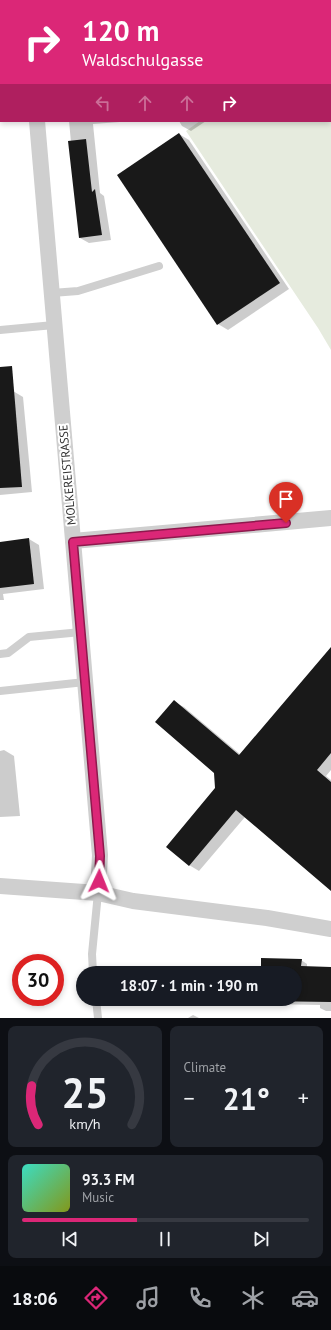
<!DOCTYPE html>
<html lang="en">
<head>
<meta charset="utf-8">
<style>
  body { margin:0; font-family:"PT Sans",sans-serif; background:#20242c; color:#f1f3f6; height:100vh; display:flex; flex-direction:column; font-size:15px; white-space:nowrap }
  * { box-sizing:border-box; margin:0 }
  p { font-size:13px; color:#9ea1a6 }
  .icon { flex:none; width:22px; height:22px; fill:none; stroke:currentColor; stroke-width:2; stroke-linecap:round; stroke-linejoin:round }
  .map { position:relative; height:1018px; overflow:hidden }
  .drawer { display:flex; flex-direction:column; gap:8px; padding:8px; background:#0d0f14; flex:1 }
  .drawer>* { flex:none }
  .hud { position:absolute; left:0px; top:0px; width:331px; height:122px; box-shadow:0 2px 6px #0003; background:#db2777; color:#fff; overflow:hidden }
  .speed { position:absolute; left:12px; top:954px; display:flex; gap:8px; font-size:20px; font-weight:700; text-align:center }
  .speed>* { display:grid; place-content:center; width:52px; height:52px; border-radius:50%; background:#171b24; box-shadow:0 2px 6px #0003; line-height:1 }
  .speed .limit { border:6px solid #d22; background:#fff; color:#111 }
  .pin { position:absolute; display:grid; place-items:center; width:34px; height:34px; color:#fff; margin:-41px -17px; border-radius:50% 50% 50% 0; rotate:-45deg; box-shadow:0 0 4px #0007 }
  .pin .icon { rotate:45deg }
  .me { position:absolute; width:44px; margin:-22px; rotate:2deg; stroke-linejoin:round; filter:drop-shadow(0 0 3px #0008) }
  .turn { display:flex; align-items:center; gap:14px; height:84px; padding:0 16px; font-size:18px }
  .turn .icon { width:52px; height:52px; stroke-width:2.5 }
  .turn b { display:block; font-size:28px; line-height:34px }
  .lanes { display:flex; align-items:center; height:38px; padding:0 16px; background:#0003; justify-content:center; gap:20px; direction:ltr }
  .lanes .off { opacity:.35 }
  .big { font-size:30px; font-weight:800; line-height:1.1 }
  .drawer .tile { flex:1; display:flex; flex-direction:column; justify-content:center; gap:6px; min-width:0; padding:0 14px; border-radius:8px; background:#20242c }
  .drawer .dial { align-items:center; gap:0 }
  .dial svg { height:104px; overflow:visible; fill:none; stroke:#363941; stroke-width:7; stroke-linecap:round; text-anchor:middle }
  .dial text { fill:#f1f3f6; stroke:none }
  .song { display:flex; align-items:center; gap:12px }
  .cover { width:48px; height:48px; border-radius:6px; background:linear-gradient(135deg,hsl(170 70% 55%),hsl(70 70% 35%)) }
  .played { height:4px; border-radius:2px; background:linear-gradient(90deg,#db2777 40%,#363941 40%) }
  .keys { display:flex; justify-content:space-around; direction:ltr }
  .heat { display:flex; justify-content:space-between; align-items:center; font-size:22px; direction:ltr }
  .drawer .tiles { flex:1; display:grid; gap:8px; grid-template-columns:1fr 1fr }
  .tile:last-child { grid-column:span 2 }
  .trip { position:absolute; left:76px; top:966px; width:226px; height:40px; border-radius:20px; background:#171b24; box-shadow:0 2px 6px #0003; font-weight:800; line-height:40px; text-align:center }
  .menu { display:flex; height:64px; justify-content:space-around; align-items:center; background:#090b0e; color:#9ea1a6 }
  .menu .icon { width:28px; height:28px }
  .menu .selected { color:#db2777 }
  .menu b { font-size:18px; color:#f1f3f6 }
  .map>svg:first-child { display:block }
  .green { fill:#e6ebde }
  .shadow { fill:#0003 }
  .building { fill:#191919 }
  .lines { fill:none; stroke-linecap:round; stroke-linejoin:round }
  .service { stroke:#cfcfcf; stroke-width:8 }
  .minor { stroke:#cfcfcf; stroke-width:16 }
  .route-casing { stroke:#8e194d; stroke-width:10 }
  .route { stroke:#db2777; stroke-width:7 }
  .labels { text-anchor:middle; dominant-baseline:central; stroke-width:4; stroke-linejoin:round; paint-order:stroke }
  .street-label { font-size:12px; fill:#323232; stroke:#fff }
</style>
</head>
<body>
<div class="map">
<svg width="331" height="1018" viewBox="0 0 331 1018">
  <rect width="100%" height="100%" fill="#fff"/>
  <path class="green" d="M 331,35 L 331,350 L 318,328 L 186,131 L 200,121 L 330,121 Z"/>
  <g class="shadow">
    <path d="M 69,121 L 133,121 L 93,124 L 100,193 L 104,196 L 111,240 L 89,243 L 80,238 Z"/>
    <path d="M 179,121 L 206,121 L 191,131 L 182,126 Z"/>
    <path d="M 179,134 L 189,140 L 289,289 L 228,330 L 218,324 Z"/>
    <path d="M 13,391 L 23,397 L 32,492 L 0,495 L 0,392 Z"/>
    <path d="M 29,539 L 39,545 L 44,589 L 3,594 L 4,600 L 0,600 L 0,543 Z"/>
    <path d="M 331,649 L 331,770 L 326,776 L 331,780 L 331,890 L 245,817 L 199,871 L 189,865 L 216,789 L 215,772 L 174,702 L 184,707 L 241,755 Z"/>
    <path d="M 4,750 L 14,756 L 20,816 L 0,817 L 0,751 Z"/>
    <path d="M 301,960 L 307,964 L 307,968 L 331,968 L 331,1011 L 326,1011 L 320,1008 L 320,1005 L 268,1004 L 262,1000 L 262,999 L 295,999 L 295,973 L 262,973 Z"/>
    <path d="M 193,1015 L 199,1018 L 188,1018 Z"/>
  </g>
  <g class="building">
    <path d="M 179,133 L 280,283 L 217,325 L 117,175 Z"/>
    <path d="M 86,139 L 92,192 L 95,189 L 102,235 L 79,238 L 68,141 Z"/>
    <path d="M 12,366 L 22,487 L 0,488 L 0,367 Z"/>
    <path d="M 29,538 L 34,584 L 0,588 L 0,542 Z"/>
    <path d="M 331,647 L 331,753 L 317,770 L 331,782 L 331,891 L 236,810 L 189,866 L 166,847 L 215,788 L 214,773 L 155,722 L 174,700 L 239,755 Z"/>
    <path d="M 261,958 L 302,959 L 301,966 L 331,967 L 331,1002 L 261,1001 L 261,999 L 295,999 L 295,973 L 261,973 Z"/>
  </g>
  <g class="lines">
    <g class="service">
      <path d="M 52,293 L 78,291 L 159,266"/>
      <path d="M 0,330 L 54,325"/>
      <path d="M 0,654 L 8,653 L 29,637 L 81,632"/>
      <path d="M 0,691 L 85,682"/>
      <path d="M 93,973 L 92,954 L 98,893"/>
      <path d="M 96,999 L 98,1018"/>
    </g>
    <g class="minor">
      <path d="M 26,0 L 26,1"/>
      <path d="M 37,121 L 100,855 L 98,893"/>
      <path d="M 73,541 L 331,518"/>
      <path d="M 0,886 L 98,893 L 133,901 L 267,918 L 331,929"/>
    </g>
  </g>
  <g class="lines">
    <g class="route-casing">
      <path id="route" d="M 99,881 L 100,856 L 73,542 L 286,523"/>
    </g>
    <use href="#route" class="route"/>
  </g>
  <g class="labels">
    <g class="street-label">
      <text transform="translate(67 475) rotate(-95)">MOLKEREISTRASSE</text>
    </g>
  </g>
</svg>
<div class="speed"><div class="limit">30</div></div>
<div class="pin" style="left:286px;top:523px;background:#d93025"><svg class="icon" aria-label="arrive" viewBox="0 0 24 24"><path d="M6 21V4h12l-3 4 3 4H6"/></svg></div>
<svg class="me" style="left:99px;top:881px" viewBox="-20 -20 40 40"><path d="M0-17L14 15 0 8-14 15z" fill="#db2777" stroke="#fff" stroke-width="4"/></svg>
<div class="trip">18:07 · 1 min · 190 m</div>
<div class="hud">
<div class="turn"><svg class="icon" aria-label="right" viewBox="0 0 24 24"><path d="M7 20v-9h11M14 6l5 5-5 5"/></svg><div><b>120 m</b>Waldschulgasse</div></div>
<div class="lanes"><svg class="icon off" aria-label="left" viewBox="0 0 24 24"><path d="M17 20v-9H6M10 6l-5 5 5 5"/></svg><svg class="icon off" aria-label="ahead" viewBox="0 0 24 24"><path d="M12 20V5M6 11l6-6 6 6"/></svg><svg class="icon off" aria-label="ahead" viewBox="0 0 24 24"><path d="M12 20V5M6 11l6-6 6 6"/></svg><svg class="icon" aria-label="right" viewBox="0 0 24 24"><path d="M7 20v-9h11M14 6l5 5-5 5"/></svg></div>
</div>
</div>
<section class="drawer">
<div class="tiles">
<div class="tile dial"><svg viewBox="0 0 100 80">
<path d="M14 69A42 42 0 1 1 86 69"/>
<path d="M14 69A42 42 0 0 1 9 39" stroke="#db2777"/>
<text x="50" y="56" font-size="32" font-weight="700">25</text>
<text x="50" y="72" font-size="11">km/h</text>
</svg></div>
<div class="tile"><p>Climate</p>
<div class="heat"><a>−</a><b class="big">21°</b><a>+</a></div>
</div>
<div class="tile">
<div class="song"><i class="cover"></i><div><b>93.3 FM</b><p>Music</p></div></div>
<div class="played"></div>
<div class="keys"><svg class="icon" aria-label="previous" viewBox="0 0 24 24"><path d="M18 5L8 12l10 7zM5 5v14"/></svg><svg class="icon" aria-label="pause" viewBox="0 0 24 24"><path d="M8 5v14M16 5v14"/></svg><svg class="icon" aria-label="next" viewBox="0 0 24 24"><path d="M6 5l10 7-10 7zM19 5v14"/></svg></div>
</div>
</div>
</section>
<nav class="menu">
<b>18:06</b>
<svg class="icon selected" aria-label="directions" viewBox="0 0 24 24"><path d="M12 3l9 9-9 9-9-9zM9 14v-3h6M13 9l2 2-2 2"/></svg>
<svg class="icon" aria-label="music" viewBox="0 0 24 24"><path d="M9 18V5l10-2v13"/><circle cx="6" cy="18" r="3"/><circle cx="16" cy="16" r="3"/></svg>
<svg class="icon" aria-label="phone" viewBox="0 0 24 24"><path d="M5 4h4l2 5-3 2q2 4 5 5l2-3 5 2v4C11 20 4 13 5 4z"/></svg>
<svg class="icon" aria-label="climate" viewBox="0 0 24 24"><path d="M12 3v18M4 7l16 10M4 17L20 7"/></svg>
<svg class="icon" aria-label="car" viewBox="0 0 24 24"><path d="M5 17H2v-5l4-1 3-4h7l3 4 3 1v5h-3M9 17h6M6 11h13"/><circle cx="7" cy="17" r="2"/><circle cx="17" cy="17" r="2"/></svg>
</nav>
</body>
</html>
